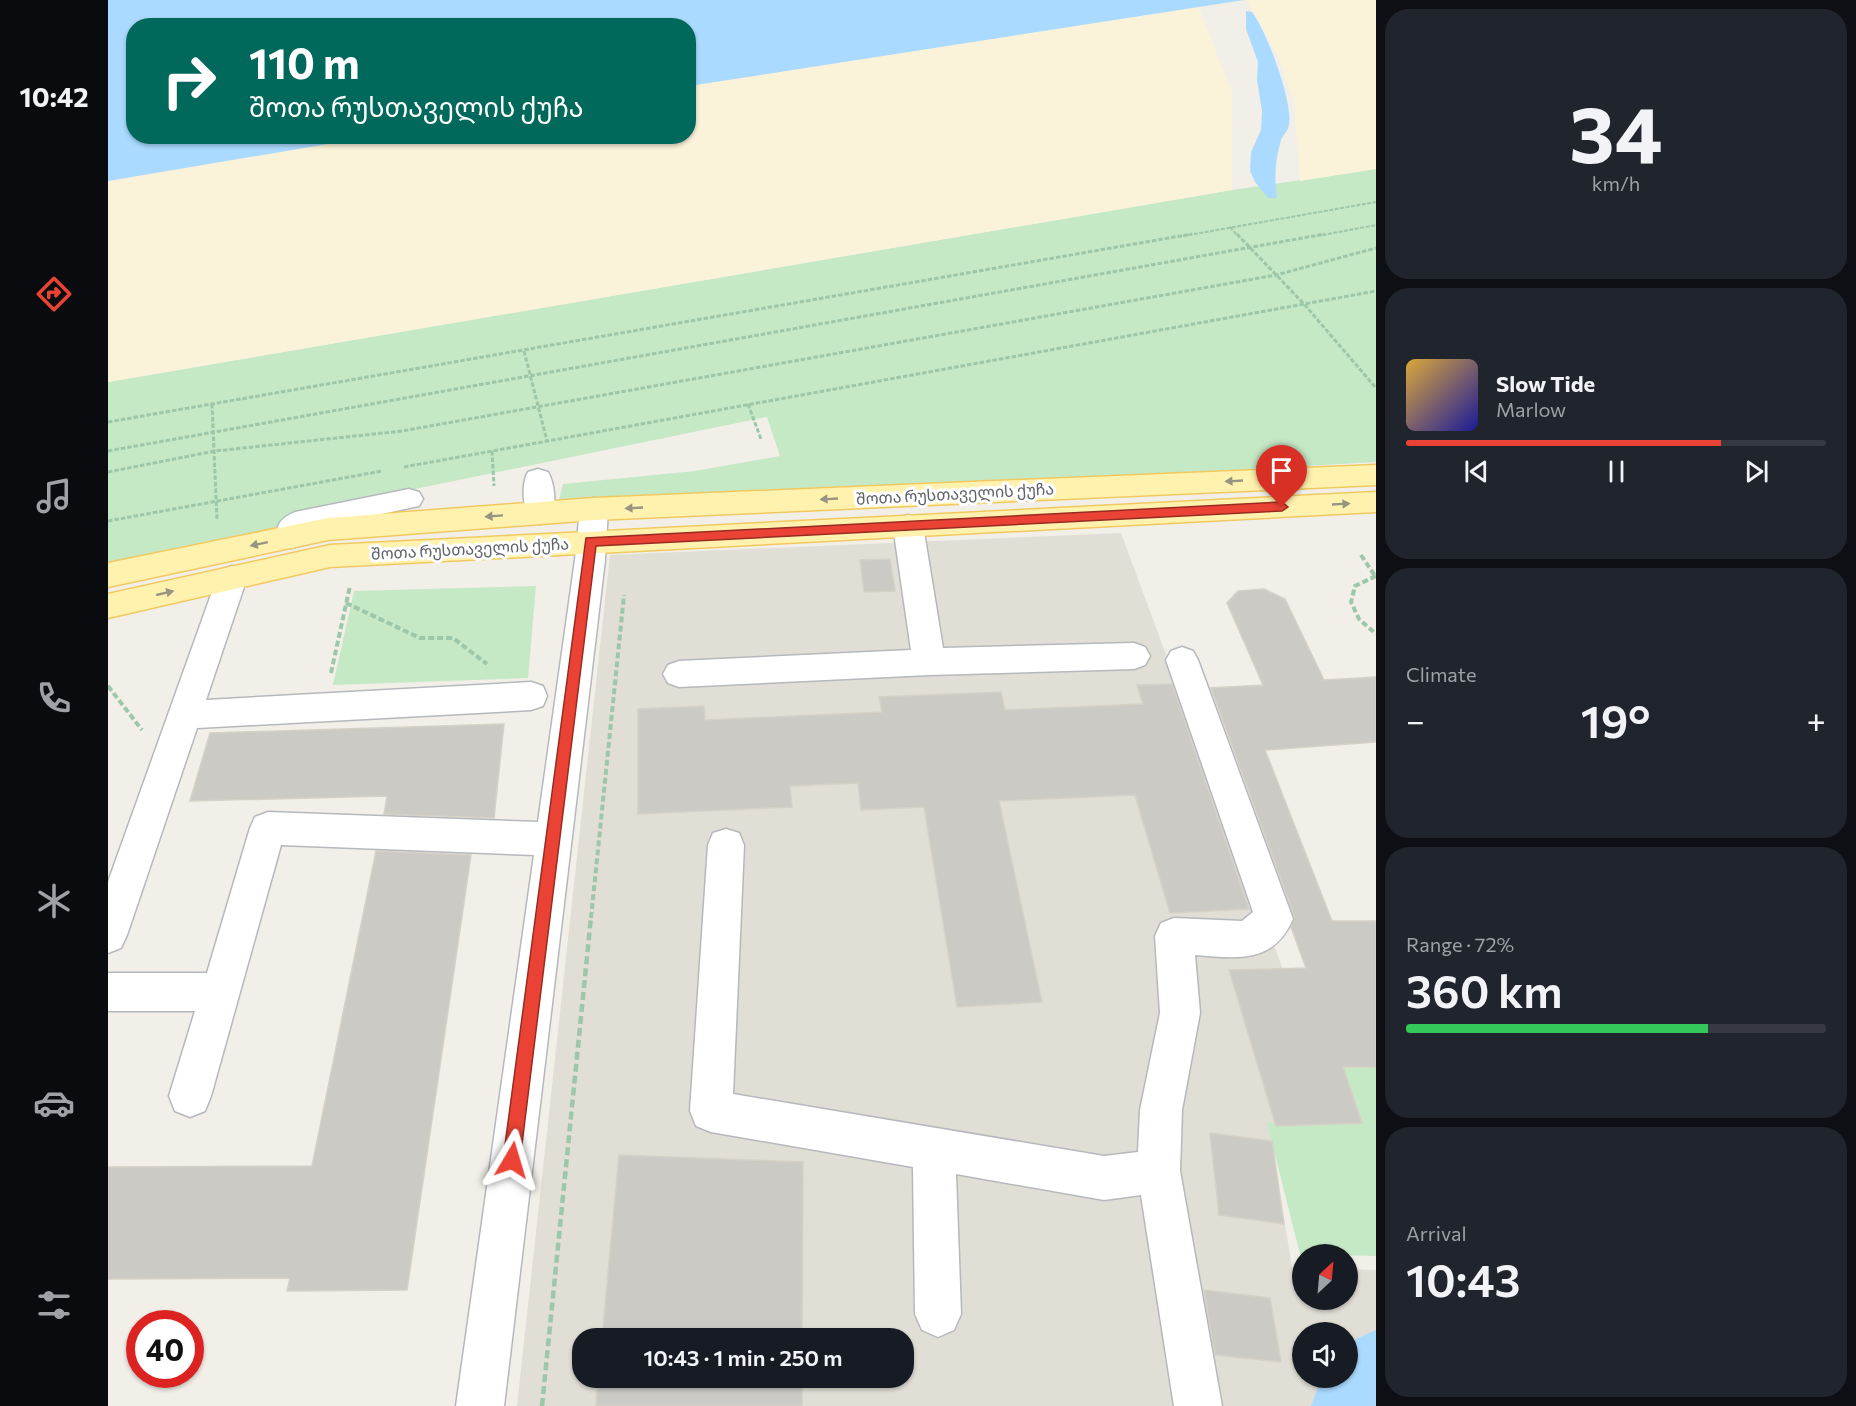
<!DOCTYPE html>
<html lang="en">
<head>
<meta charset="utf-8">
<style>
  body { margin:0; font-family:Commissioner,"Noto Sans Georgian",sans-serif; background:#20242c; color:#f1f3f6; height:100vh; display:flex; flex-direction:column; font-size:22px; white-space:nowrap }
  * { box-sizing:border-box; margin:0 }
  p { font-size:20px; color:#9ea1a6 }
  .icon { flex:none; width:33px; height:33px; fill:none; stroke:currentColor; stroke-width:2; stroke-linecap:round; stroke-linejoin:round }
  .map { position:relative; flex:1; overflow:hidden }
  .panel { display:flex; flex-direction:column; gap:9px; padding:9px; background:#0d0f14; width:480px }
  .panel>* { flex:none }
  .top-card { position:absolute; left:18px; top:18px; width:570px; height:126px; border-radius:24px; box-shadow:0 2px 4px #0004; background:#00695c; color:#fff; overflow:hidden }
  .needle { width:39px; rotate:26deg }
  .tools { position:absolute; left:1184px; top:1244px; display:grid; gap:12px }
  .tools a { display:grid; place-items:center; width:66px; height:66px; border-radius:50%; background:#171b24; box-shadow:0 2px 4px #0004; font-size:30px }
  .speed { position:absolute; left:18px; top:1310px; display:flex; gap:12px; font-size:30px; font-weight:700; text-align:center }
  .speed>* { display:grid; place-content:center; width:78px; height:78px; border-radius:50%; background:#171b24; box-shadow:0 2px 4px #0004; line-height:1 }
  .speed .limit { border:9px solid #d22; background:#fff; color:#111 }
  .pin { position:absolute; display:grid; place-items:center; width:51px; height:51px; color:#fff; margin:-62px -26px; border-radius:50% 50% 50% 0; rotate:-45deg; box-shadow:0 0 6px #0007 }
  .pin .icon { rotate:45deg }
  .me { position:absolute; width:66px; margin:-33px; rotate:7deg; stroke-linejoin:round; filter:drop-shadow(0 0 4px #0008) }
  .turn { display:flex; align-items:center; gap:21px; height:126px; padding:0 24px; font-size:27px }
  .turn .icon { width:78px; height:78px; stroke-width:2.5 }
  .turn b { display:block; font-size:42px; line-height:51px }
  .big { font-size:45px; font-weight:600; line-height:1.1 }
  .panel .card { flex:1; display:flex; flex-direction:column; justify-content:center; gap:9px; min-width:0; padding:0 21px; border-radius:24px; background:#20242c }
  .panel .dial { align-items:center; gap:0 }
  .dial b { font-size:78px; line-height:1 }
  .song { display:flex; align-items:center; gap:18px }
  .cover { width:72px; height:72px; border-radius:9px; background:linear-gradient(135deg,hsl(40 70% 55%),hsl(240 70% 35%)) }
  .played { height:6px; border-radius:3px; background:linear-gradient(90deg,#ea4335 75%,#363941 75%) }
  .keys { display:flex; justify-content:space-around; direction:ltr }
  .heat { display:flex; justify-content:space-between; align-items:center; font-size:33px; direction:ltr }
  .charge { height:9px; border-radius:4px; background:linear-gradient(90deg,#34c759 72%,#363941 0) }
  .trip { position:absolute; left:464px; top:1328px; width:342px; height:60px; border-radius:24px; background:#171b24; box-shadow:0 2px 4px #0004; font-weight:600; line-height:60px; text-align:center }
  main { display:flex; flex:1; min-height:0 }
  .tabs { display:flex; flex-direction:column; width:108px; justify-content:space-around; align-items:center; background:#090b0e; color:#9ea1a6 }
  .tabs .icon { width:42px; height:42px }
  .tabs .selected { color:#ea4335 }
  .tabs b { font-size:27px; color:#f1f3f6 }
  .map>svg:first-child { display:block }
  .education { fill:#e1ded6; fill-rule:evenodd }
  .green { fill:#c5e8c5 }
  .sand { fill:#fbf3d9 }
  .water { fill:#aadaff }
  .building { fill:#cccac5; stroke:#d6d1c6; stroke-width:1.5 }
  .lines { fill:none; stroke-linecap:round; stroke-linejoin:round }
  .minor-casing { stroke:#b5b8bc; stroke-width:3 }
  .major-casing { stroke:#f2c960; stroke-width:3 }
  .path-far3 { stroke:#9cc7a9; stroke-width:2; stroke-dasharray:4 1.5; stroke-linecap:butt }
  .path-far2 { stroke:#9cc7a9; stroke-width:3; stroke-dasharray:4.5 2; stroke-linecap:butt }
  .path-far1 { stroke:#9cc7a9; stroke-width:4; stroke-dasharray:6 3; stroke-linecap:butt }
  .path { stroke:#9cc7a9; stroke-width:4.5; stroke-dasharray:8 4; stroke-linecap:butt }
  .minor { fill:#fff; fill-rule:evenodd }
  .major { fill:#fff2af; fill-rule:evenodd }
  .oneway { fill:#979581 }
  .route { fill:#ea4335; stroke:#982c22; stroke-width:1.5 }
  .labels { text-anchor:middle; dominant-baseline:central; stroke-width:6; stroke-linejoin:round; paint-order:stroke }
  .street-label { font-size:16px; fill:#5f6368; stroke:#fff }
</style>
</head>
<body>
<main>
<nav class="tabs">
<b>10:42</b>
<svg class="icon selected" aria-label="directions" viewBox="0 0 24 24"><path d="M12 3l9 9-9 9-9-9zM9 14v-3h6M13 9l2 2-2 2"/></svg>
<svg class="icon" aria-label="music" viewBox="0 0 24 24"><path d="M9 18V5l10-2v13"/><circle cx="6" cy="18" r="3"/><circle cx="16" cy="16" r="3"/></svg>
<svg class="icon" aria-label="phone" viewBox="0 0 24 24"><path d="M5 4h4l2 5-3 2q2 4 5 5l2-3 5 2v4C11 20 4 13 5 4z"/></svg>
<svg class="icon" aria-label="climate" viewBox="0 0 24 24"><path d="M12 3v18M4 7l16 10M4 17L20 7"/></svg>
<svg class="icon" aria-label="car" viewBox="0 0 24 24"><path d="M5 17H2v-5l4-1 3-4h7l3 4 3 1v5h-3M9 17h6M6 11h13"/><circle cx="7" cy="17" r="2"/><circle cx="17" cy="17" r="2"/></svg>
<svg class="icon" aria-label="filters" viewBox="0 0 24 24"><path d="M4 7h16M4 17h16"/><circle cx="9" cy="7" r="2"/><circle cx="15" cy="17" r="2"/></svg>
</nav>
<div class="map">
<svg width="1268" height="1406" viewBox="0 0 1268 1406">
  <rect width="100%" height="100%" fill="#f1efe8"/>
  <path class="education" d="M 1013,533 L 1211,1067 L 1162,1134 L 1184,1267 L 1194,1268 L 1194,1299 L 1239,1299 L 1239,1269 L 1268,1270 L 1268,1406 L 409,1406 L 502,555 ZM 1194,1332 L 1239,1332 L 1239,1377 L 1194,1377 ZM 474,1338 L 795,1338 L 795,1377 L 474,1377 Z"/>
  <g class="green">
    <path d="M 1268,169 L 1268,462 L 449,508 L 455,484 L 587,471 L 672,456 L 659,417 L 184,514 L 163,533 L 0,565 L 0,382 L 1124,190 Z"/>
    <path d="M 428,586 L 420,678 L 225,685 L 246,591 Z"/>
    <path d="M 1211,1067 L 1268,1067 L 1268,1256 L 1192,1254 L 1159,1123 L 1227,1124 Z"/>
  </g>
  <g class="sand">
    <path d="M 1138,0 L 1268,0 L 1268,169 L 1192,181 L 1186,100 L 1170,56 Z"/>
    <path d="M 1090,6 L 1124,93 L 1124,190 L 0,382 L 0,181 L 261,137 L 580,136 L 581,86 Z"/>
  </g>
  <g class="water">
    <path d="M 0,0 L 1136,0 L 581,86 L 580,26 L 26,26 L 26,136 L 261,137 L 0,181 Z"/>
    <path d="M 1138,11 L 1144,12 C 1158,30 1185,101 1181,124 C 1180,132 1176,133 1173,140 C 1167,160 1166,178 1169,198 L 1160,198 L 1147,182 L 1142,171 L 1143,152 L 1153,130 L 1154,111 L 1149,80 L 1150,62 L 1138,29 Z"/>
    <path d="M 1268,1330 L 1268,1406 L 1203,1406 L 1214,1377 L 1239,1377 L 1239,1343 Z"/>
  </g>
  <g class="building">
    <path d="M 782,559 L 787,591 L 756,592 L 752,560 Z"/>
    <path d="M 1156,589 L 1177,599 L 1216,680 L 1268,677 L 1268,742 L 1157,750 L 1224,921 L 1268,921 L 1268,1067 L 1235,1067 L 1254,1123 L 1168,1126 L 1121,970 L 1198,968 L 1183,927 L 1187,918 L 1103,688 L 1155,685 L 1119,603 L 1130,591 Z"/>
    <path d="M 1064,684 L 1141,909 L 1062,913 L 1027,795 L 891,801 L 934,1002 L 849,1007 L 816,807 L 753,810 L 750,783 L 682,786 L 684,807 L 530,814 L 530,709 L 596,706 L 597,720 L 774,712 L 771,697 L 893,692 L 897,710 L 1035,704 L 1029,685 Z"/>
    <path d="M 396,724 L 386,818 L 276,814 L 279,796 L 82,801 L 102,733 Z"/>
    <path d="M 268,851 L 363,855 L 299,1290 L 179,1291 L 182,1278 L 0,1279 L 0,1167 L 204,1166 Z"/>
    <path d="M 1102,1133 L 1164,1141 L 1176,1224 L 1111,1215 Z"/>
    <path d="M 511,1155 L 695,1162 L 694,1338 L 494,1338 Z"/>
    <path d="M 1096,1290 L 1162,1298 L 1173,1362 L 1107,1355 Z"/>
    <path d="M 490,1377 L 694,1377 L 694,1406 L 488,1406 Z"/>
  </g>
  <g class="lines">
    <g class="minor-casing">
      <g id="minor">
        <path d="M 430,469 L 440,472 C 447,484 449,508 442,521 L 432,524 L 422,521 C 415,508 413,484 420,472 Z"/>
        <path d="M 301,489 L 311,492 L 315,499 L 311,506 L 203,529 L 199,532 L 194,545 L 184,548 L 174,545 C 164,528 171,519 187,512 Z"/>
        <path d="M 486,498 L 496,502 L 500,509 L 497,560 L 396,1406 L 348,1406 L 426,855 L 173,845 L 103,1096 L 97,1111 L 82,1117 L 67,1111 L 61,1096 L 87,1011 L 0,1011 L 0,973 L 99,973 L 142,828 L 147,817 L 160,812 L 430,822 L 467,560 L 472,509 L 476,502 Z"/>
        <path d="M 800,515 L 810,518 L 815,526 L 835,648 L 1026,643 L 1037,647 L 1042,656 L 1037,665 L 1026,669 L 821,675 L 571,687 L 560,683 L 555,674 L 560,665 L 571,661 L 803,650 L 785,526 L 790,518 Z"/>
        <path d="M 124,566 L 135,570 L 139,578 L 98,700 L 423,682 L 435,686 L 439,696 L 435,706 L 423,710 L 89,728 L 19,935 L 13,948 L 0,953 L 0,882 L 109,578 L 113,570 Z"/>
        <path d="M 1074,647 L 1085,651 L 1090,660 L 1185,919 C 1165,965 1128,958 1087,955 L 1092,1013 L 1074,1110 L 1072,1171 L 1114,1406 L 1066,1406 L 1033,1195 L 996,1200 L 848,1174 L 853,1314 L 846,1330 L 830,1337 L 814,1330 L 807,1314 L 805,1167 L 603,1132 L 588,1126 L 582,1111 L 600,845 L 605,833 L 618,829 L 631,833 L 636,845 L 625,1094 L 996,1156 L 1030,1152 L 1032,1110 L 1052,1013 L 1047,936 L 1053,923 L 1066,918 L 1134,921 L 1145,912 L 1058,660 L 1063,651 Z"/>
      </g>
    </g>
    <g class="major-casing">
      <g id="major">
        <path d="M 1268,465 L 1268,485 L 486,520 L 220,540 L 0,587 L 0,563 L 220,518 L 486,498 Z"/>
        <path d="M 1268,492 L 1268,512 L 222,567 L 0,618 L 0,594 L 222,545 Z"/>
      </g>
    </g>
    <g class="path-far3">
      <path d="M 1122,227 L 1130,236"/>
      <path d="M 1075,236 L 1268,202"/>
      <path d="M 1209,236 L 1268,225"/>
    </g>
    <g class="path-far2">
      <path d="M 1129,234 L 1196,304 L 1268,388"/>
      <path d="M 416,351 L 439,441"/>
      <path d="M 104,404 L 109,520"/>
      <path d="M 640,404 L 653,439"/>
      <path d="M 0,422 L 1084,234"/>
      <path d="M 0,451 L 1217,234"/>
      <path d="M 384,451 L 386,486"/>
      <path d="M 296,467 L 1268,291"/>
      <path d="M 0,472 L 107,451 L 294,431 L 1168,275 L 1268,248"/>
      <path d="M 0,521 L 274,471"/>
    </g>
    <g class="path-far1">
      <path d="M 1253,555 L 1267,576"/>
      <path d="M 1268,576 L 1247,586 L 1243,602 L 1251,619 L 1268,634"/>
      <path d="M 238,603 L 312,638 L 345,638 L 379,664"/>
      <path d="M 223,673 L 242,586"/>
      <path d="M 0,686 L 34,730"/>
      <path d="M 483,918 L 516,595"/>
    </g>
    <path class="path" d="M 434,1406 L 483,917"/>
    <use href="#minor" class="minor"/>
    <use href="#major" class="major"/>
  </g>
  <defs><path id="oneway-solid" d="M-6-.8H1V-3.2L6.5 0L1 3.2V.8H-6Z" transform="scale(1.5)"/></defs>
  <g class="oneway">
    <use href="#oneway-solid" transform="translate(1126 481) rotate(177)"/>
    <use href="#oneway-solid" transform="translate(721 499) rotate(177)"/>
    <use href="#oneway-solid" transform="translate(1233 504) rotate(-3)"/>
    <use href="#oneway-solid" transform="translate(526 508) rotate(177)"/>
    <use href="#oneway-solid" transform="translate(386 516) rotate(176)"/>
    <use href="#oneway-solid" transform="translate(151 544) rotate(168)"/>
    <use href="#oneway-solid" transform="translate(57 593) rotate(-13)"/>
  </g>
  <path class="route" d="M 1174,502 L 1180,507 L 1174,511 L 488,546 L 412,1160 L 410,1167 L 404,1169 L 397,1167 L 395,1160 L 478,538 Z"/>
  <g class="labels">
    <g class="street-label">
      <text transform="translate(847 493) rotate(-3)">შოთა რუსთაველის ქუჩა</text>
      <text transform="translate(362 548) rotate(-3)">შოთა რუსთაველის ქუჩა</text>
    </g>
  </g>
</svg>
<div class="tools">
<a><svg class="needle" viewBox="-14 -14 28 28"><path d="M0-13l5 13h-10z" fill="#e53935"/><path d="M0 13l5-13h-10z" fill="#9ea1a6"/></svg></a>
<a><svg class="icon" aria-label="sound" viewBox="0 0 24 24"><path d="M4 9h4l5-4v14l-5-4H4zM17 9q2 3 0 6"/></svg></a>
</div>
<div class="speed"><div class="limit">40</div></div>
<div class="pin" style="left:1174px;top:507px;background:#d93025"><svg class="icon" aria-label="arrive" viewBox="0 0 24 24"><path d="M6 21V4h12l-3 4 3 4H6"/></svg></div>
<svg class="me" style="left:404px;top:1160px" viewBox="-20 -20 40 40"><path d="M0-17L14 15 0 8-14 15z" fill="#ea4335" stroke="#fff" stroke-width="4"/></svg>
<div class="trip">10:43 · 1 min · 250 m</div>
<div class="top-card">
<div class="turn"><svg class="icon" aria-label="right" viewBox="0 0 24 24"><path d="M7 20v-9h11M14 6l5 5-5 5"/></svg><div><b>110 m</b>შოთა რუსთაველის ქუჩა</div></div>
</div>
</div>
<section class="panel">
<div class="card dial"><b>34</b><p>km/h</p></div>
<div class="card">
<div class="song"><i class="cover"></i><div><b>Slow Tide</b><p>Marlow</p></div></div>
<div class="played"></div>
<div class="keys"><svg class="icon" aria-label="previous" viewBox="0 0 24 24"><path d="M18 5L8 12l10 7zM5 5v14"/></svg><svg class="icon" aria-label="pause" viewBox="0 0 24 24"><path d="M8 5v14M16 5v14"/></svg><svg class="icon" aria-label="next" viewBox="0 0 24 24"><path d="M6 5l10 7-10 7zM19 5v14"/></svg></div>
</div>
<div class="card"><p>Climate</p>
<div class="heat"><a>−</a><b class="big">19°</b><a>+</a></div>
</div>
<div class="card"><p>Range · 72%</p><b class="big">360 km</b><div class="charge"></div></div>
<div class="card"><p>Arrival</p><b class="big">10:43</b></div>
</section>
</main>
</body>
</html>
